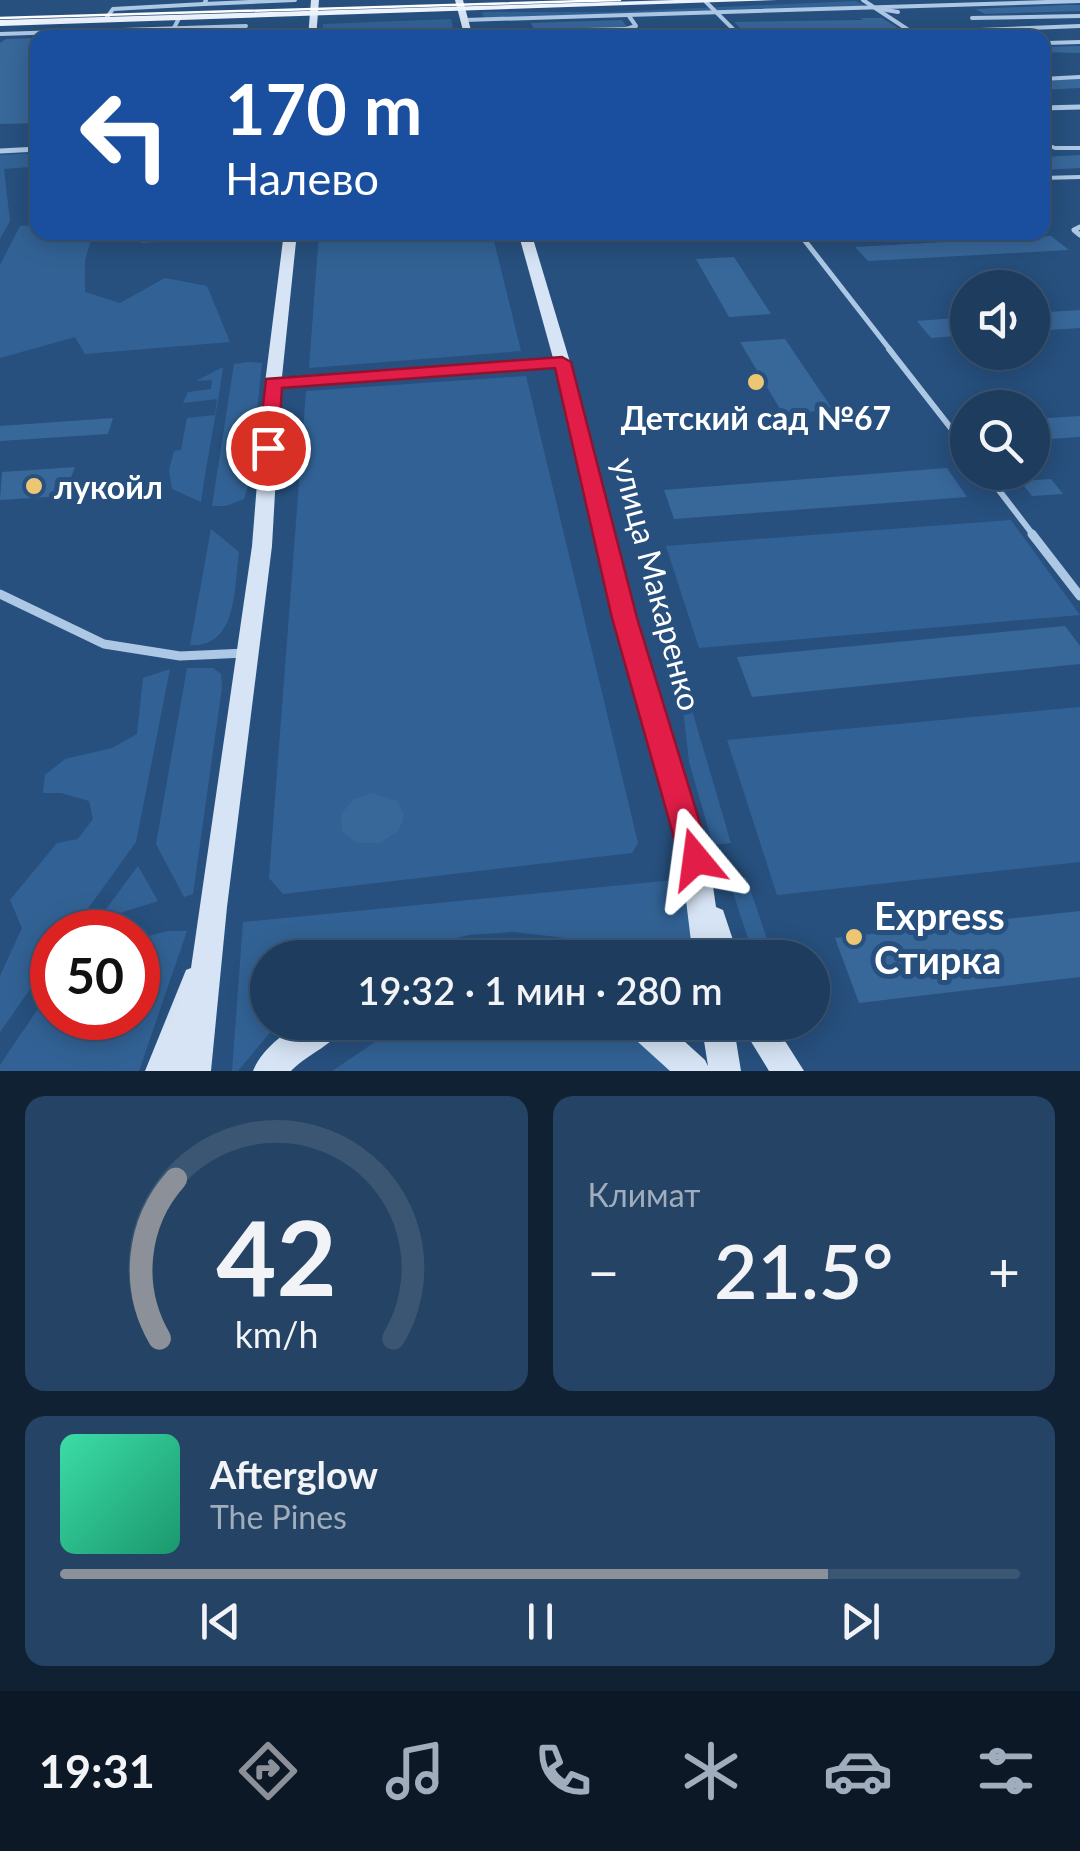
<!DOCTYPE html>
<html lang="ru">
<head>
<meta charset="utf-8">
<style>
  body { margin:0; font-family:Lato,sans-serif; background:#254364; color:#f1f3f6; height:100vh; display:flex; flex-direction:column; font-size:38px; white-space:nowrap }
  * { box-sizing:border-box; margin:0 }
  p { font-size:32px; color:#a0adbc }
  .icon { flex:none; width:55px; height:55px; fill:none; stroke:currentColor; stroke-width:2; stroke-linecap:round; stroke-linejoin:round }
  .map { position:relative; height:1071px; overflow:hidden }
  .panel { display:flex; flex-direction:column; gap:25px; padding:25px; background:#102134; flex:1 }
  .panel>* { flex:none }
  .guide { position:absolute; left:30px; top:30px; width:1020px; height:210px; border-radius:20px; box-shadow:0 5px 25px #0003,0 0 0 2px #3b5673; background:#1a4fa0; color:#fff; overflow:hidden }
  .controls { position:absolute; left:950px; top:270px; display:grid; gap:20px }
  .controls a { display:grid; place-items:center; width:100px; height:100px; border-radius:50%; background:#1d3c5e; box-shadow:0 5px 25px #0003,0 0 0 2px #3b5673; font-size:50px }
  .speed { position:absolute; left:30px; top:910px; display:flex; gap:20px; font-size:50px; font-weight:700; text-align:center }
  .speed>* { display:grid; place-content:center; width:130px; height:130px; border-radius:50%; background:#1d3c5e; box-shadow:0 5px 25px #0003,0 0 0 2px #3b5673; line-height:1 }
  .speed .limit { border:15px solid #d22; background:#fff; color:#111 }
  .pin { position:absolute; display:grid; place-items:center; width:85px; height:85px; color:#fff; margin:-42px; border:5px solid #fff; border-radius:50%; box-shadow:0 2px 10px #0007 }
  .me { position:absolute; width:110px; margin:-55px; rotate:344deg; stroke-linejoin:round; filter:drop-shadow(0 0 8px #0008) }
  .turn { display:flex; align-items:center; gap:35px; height:210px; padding:0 30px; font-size:45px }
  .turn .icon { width:130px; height:130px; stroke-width:2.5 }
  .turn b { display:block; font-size:70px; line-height:85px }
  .big { font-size:75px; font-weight:600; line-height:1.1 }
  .panel .tile { flex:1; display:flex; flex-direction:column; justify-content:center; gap:15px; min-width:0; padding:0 35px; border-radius:20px; background:#254364 }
  .panel .dial { align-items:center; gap:0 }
  .dial svg { height:260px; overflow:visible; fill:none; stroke:#3b5673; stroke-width:7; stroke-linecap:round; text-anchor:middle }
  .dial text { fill:#f1f3f6; stroke:none }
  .song { display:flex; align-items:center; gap:30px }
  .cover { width:120px; height:120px; border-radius:15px; background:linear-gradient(135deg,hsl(160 70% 55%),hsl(160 70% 35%)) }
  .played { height:10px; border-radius:5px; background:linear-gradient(90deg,#8c9099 80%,#3b5673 80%) }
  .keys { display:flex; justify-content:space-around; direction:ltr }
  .heat { display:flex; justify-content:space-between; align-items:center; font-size:55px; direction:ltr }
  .panel .tiles { flex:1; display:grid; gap:25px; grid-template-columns:1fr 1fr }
  .tile:last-child { grid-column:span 2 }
  .trip { position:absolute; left:250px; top:940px; width:580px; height:100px; border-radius:50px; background:#1d3c5e; box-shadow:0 5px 25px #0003,0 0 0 2px #3b5673; font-weight:600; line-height:100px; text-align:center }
  .tabs { display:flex; height:160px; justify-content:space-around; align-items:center; background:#0c1826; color:#a0adbc }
  .tabs .icon { width:70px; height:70px }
  .tabs .active { color:#8c9099 }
  .tabs b { font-size:45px; color:#f1f3f6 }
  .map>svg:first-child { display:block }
  .green { fill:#326295 }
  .building { fill:#38679a }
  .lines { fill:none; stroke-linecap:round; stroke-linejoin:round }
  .service-far3 { stroke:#adc8e5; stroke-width:4 }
  .service-far2 { stroke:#adc8e5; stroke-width:5 }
  .service-far1 { stroke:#adc8e5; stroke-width:6 }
  .service { stroke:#adc8e5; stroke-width:9 }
  .pedestrian { stroke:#adc8e5; stroke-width:5 }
  .minor { stroke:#adc8e5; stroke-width:4 }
  .secondary { fill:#d6e4f5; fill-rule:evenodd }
  .primary { fill:#eef4fd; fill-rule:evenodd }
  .tram { stroke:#fff; stroke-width:2.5 }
  .route { fill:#e11d48; stroke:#92132f; stroke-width:2.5 }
  .poi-dot { fill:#edc674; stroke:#27507e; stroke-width:4 }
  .labels { text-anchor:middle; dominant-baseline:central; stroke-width:10; stroke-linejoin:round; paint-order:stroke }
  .poi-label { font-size:32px; font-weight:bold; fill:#fff; stroke:#27507e }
  .street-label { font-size:32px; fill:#fff; stroke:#27507e }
  .near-poi-label { font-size:38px; font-weight:bold; fill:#fff; stroke:#27507e; text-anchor:start }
</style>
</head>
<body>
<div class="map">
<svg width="1080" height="1071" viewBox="0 0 1080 1071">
  <rect width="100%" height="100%" fill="#27507e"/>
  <g class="green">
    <path d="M 856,1 L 866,6 L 484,18 L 482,12 L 610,12 Z"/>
    <path d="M 451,19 L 455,37 L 322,37 L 323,24 Z"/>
    <path d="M 37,153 L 31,167 L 4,169 L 10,221 L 0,239 L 0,155 Z"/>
    <path d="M 37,225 L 38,232 L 93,233 L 85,260 L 85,292 L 120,303 L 165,278 L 207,286 L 230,342 L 85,354 L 75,337 L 0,358 L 0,265 L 20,226 Z"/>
    <path d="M 319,233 L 492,233 L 521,351 L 309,368 Z"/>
    <path d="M 249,362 L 262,363 L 249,483 L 244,499 L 226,506 L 212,506 L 234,364 Z"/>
    <path d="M 223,367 C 217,412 207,457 201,502 L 172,489 L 169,470 L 174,451 L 181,450 L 187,418 L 215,415 L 217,399 L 183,403 L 188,392 L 211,389 L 212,380 L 196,381 Z"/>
    <path d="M 526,376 L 638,843 L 632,853 L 283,894 L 269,878 L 306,391 Z"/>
    <path d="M 1011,520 L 1080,615 L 699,648 L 666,546 Z"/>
    <path d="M 211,529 L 239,552 C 234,587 238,648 190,645 Z"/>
    <path d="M 187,668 L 213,668 L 221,674 L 222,687 L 193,894 L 184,897 L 156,844 Z"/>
    <path d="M 170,669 L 136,842 L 71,932 L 52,932 L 52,958 L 0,1032 L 0,976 L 22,928 L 10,900 L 57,843 L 78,839 L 93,819 L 89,801 L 61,793 L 43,793 L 45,775 L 65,759 L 112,748 L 137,734 L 143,678 Z"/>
    <path d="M 681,690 L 686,690 L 731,843 L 713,845 L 689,762 Z"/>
    <path d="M 1080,707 L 1080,862 L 777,895 L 727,740 Z"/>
    <path d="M 138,866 L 158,901 L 98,920 Z"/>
    <path d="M 728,877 L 746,877 L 773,957 L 754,957 Z"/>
    <path d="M 684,879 L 695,957 L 639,957 L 609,943 L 513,932 L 469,935 L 388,957 L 268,958 L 268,1022 L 278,1023 L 238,1071 L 232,1071 L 243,922 Z"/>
    <path d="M 167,931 L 187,931 L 139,1071 L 0,1071 L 0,1065 L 52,988 L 52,1018 L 138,1018 L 138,939 Z"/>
    <path d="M 405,1022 L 602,1023 L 631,1034 L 674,1071 L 332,1071 Z"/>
  </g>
  <g class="building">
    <path d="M 1066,5 L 1080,5 L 1080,11 L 985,14 L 975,9 Z"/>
    <path d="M 860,18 L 882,18 L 898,28 L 745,33 L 734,22 L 863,20 Z"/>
    <path d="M 622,20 L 627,27 L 534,30 L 531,23 Z"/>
    <path d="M 240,30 L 248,38 L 190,38 L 193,32 Z"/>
    <path d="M 1003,30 L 1014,36 L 918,38 L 911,33 Z"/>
    <path d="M 38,38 L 38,123 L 0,124 L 0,43 L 6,39 Z"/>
    <path d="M 1080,46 L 1080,53 L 1042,52 L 1042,47 Z"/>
    <path d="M 1080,79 L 1080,88 L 1042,90 L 1042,81 Z"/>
    <path d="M 1080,155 L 1080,168 L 1042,170 L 1042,157 Z"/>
    <path d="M 145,232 L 236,232 L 235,238 L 141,243 Z"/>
    <path d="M 1051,236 L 1069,250 L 868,261 L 855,247 Z"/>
    <path d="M 734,257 L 771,314 L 729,317 L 696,259 Z"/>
    <path d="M 1080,310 L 1080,328 L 1032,331 L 1032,313 Z"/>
    <path d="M 968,317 L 968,335 L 931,338 L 917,321 Z"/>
    <path d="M 785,339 L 833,410 L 783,414 L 740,342 Z"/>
    <path d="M 1080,416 L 1080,437 L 1032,440 L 1032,419 Z"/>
    <path d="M 113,418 L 108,434 L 0,441 L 0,426 Z"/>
    <path d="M 75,467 L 64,496 L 0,500 L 2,472 Z"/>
    <path d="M 947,468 L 967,497 L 674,519 L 664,490 Z"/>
    <path d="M 1051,479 L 1063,494 L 1032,496 L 1020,481 Z"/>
    <path d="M 1065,626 L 1080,646 L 1080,664 L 752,697 L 737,657 Z"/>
    <path d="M 372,793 L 398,801 L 404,815 L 402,823 L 398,831 L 380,843 L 357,843 L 342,832 L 341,814 L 354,799 Z"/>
    <path d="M 1080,911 L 1080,977 L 859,1003 L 835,938 Z"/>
  </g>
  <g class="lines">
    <g class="service-far3">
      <path d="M 206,0 L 204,4 L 295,0"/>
      <path d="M 863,0 L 910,31"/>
      <path d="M 706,2 L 742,38"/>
      <path d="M 880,9 L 898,12"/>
      <path d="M 972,18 L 1080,16"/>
      <path d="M 105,20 L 113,9 L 204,4"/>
      <path d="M 626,29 L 636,26 L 629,16"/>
      <path d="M 468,33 L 626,29 L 632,38"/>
      <path d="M 0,34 L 246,26"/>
      <path d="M 169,38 L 179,18"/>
      <path d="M 275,38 L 312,35"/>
      <path d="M 725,38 L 741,37"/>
      <path d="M 910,38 L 904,33 L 1080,26"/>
      <path d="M 1047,43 L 1080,42"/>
      <path d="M 1042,79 L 1080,77"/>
      <path d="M 1042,143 L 1055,148 L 1080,148"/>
      <path d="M 1042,178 L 1080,177"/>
    </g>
    <g class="service-far2">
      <path d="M 1080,227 L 1074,230 L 1080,235"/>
      <path d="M 802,237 L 891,351"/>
    </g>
    <g class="service-far1">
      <path d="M 889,349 L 968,450"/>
      <path d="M 985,472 L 1034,536"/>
    </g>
    <g class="service">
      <path d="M 1032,534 L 1080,596"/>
      <path d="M 0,594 L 104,644 L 180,656 L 246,653"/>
    </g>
    <g class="pedestrian">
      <path d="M 1042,108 L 1080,107"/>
      <path d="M 0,151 L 38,149"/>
    </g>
    <path class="minor" d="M 465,20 L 1080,1"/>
    <g class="secondary">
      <path d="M 311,0 L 319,0 L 316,38 L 308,38 Z"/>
      <path d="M 455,0 L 463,0 L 473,38 L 465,38 Z"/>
      <path d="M 284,232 L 297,232 L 282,377 L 553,358 L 518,232 L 531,232 L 570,362 L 636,617 L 709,859 L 716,907 L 723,910 L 739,958 L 693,958 L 681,859 L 614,617 L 555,367 L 281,387 L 272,546 L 227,907 L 211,1071 L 145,1071 L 186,970 L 191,968 L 252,546 L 265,383 Z"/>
      <path d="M 302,1022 L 346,1022 C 337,1044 307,1054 291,1071 L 253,1071 C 262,1049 282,1035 302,1022 Z"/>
      <path d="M 624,1022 L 663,1022 L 705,1060 L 708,1066 L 701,1022 L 733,1022 L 741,1071 L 670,1071 L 628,1033 Z"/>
      <path d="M 739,1022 L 773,1022 L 804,1071 L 769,1071 Z"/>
    </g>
    <path class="primary" d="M 675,0 L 777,0 L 0,26 L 0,20 Z"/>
    <path class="tram" d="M 0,18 L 620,0"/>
  </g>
  <path class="route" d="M 562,357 L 571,362 L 637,618 L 711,859 L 707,869 L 696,872 L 684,869 L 680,859 L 612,618 L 555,368 L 282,388 L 278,448 L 268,454 L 258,448 L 266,379 Z"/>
  <g class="poi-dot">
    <circle cx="756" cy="382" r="10"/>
    <circle cx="34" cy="486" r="10"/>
    <circle cx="854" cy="937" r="10"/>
  </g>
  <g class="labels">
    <g class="poi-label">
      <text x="756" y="417">Детский сад №67</text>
      <text x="54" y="486" text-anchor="start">лукойл</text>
    </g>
    <g class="street-label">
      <text transform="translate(658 584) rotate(75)">улица Макаренко</text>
    </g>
    <g class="near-poi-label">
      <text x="874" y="915">Express<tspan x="874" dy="44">Стирка</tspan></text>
    </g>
  </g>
</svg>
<div class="controls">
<a><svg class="icon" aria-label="sound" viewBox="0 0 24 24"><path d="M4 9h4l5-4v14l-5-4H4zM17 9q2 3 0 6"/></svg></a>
<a><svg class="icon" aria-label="search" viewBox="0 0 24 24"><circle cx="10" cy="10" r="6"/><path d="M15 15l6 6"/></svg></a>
</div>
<div class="speed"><div class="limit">50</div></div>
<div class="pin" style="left:268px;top:448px;background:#d93025"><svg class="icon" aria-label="arrive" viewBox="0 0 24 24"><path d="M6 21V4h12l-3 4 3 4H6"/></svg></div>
<svg class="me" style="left:696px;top:859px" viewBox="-20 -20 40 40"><path d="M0-17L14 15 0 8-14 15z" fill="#e11d48" stroke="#fff" stroke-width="4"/></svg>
<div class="trip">19:32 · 1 мин · 280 m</div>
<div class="guide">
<div class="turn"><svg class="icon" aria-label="left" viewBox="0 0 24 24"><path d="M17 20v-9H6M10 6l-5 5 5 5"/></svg><div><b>170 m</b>Налево</div></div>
</div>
</div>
<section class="panel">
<div class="tiles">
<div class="tile dial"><svg viewBox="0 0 100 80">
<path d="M14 69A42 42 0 1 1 86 69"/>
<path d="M14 69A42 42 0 0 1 19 20" stroke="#8c9099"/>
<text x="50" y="56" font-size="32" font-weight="700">42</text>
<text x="50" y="72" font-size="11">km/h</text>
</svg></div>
<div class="tile"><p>Климат</p>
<div class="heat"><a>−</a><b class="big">21.5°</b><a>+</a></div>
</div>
<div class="tile">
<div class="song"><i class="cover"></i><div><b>Afterglow</b><p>The Pines</p></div></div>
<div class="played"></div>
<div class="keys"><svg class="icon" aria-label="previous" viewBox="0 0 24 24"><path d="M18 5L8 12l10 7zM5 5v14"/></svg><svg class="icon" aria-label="pause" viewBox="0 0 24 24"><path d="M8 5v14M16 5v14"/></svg><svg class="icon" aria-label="next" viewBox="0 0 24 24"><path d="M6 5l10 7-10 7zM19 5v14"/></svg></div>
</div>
</div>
</section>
<nav class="tabs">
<b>19:31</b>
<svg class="icon active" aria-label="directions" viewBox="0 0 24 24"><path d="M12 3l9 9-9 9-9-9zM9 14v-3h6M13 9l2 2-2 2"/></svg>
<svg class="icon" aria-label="music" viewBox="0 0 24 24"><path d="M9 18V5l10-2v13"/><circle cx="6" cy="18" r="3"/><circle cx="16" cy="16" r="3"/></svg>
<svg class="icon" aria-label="phone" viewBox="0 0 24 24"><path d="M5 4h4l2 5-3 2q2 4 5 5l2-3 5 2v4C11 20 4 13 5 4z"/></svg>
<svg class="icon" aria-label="climate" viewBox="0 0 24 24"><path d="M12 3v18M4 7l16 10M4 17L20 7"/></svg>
<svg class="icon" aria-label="car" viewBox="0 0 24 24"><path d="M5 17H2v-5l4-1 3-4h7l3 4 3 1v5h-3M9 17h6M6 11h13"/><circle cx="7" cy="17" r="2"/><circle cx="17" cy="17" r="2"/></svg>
<svg class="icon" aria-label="filters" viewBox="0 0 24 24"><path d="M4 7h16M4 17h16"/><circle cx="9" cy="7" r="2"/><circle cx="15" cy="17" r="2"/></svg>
</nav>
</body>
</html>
